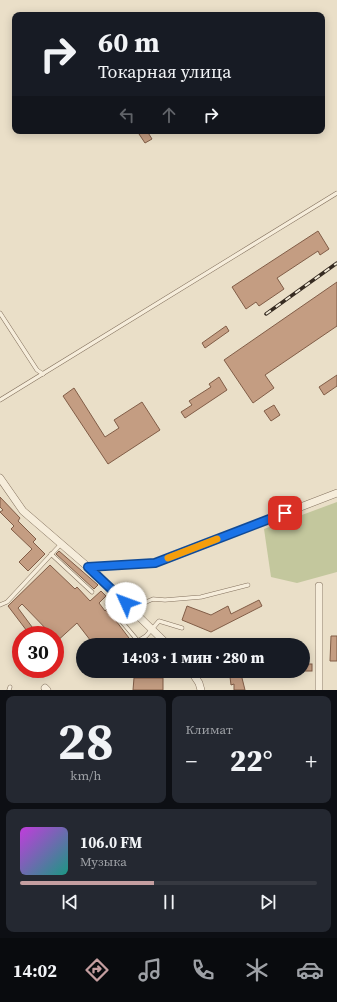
<!DOCTYPE html>
<html lang="ru">
<head>
<meta charset="utf-8">
<style>
  body { margin:0; font-family:"Source Serif 4",serif; background:#242831; color:#f1f3f6; height:100vh; display:flex; flex-direction:column; font-size:15px; white-space:nowrap }
  * { box-sizing:border-box; margin:0 }
  p { font-size:13px; color:#9ea1a6 }
  .icon { flex:none; width:22px; height:22px; fill:none; stroke:currentColor; stroke-width:2; stroke-linecap:round; stroke-linejoin:round }
  .map { position:relative; height:690px; overflow:hidden }
  .panel { display:flex; flex-direction:column; gap:6px; padding:6px; background:#0d0f14; flex:1 }
  .panel>* { flex:none }
  .guide { position:absolute; left:12px; top:12px; width:313px; height:122px; border-radius:8px; box-shadow:0 2px 10px #0003; background:#171b24; color:#f1f3f6; overflow:hidden }
  .speed { position:absolute; left:12px; top:626px; display:flex; gap:8px; font-size:20px; font-weight:700; text-align:center }
  .speed>* { display:grid; place-content:center; width:52px; height:52px; border-radius:50%; background:#171b24; box-shadow:0 2px 10px #0003; line-height:1 }
  .speed .limit { border:6px solid #d22; background:#fff; color:#111 }
  .pin { position:absolute; display:grid; place-items:center; width:34px; height:34px; color:#fff; margin:-17px; border-radius:8px; box-shadow:0 2px 6px #0006 }
  .me { position:absolute; width:44px; margin:-22px; rotate:313deg; stroke-linejoin:round; filter:drop-shadow(0 0 3px #0008) }
  .turn { display:flex; align-items:center; gap:14px; height:84px; padding:0 20px; font-size:18px }
  .turn .icon { width:52px; height:52px; stroke-width:2.5 }
  .turn b { display:block; font-size:28px; line-height:34px }
  .lanes { display:flex; align-items:center; height:38px; padding:0 20px; background:#0003; justify-content:center; gap:20px; direction:ltr }
  .lanes .off { opacity:.35 }
  .big { font-size:30px; font-weight:800; line-height:1.1 }
  .panel .tile { flex:1; display:flex; flex-direction:column; justify-content:center; gap:6px; min-width:0; padding:0 14px; border-radius:8px; background:#242831 }
  .panel .dial { align-items:center; gap:0 }
  .dial b { font-size:52px; line-height:1 }
  .song { display:flex; align-items:center; gap:12px }
  .cover { width:48px; height:48px; border-radius:6px; background:linear-gradient(135deg,hsl(290 70% 55%),hsl(170 70% 35%)) }
  .played { height:4px; border-radius:2px; background:linear-gradient(90deg,#c49ea0 45%,#363941 45%) }
  .keys { display:flex; justify-content:space-around; direction:ltr }
  .heat { display:flex; justify-content:space-between; align-items:center; font-size:22px; direction:ltr }
  .panel .tiles { flex:1; display:grid; gap:6px; grid-template-columns:1fr 1fr }
  .tile:last-child { grid-column:span 2 }
  .trip { position:absolute; left:76px; top:638px; width:234px; height:40px; border-radius:20px; background:#171b24; box-shadow:0 2px 10px #0003; font-weight:800; line-height:40px; text-align:center }
  .tabs { display:flex; height:64px; justify-content:space-around; align-items:center; background:#090b0e; color:#9ea1a6 }
  .tabs .icon { width:28px; height:28px }
  .tabs .on { color:#c49ea0 }
  .tabs b { font-size:18px; color:#f1f3f6 }
  .map>svg:first-child { display:block }
  .green { fill:#c3c79d }
  .building { fill:#c49d82; stroke:#815d47 }
  .lines { fill:none; stroke-linecap:round; stroke-linejoin:round }
  .lane-casing { stroke:#84725f; stroke-width:4.5 }
  .street-casing { stroke:#84725f; stroke-width:8 }
  .lane { stroke:#f6eddb; stroke-width:3.5 }
  .street { stroke:#f6eddb; stroke-width:7 }
  .rail-casing { stroke:#362b21; stroke-width:3.5 }
  .rail { stroke:#f2ead7; stroke-width:2; stroke-dasharray:6; stroke-linecap:butt }
  .route-casing { stroke:#114b97; stroke-width:10 }
  .route { stroke:#1a73e8; stroke-width:7 }
  .slow { stroke:#f59e0b; stroke-width:7 }
</style>
</head>
<body>
<div class="map">
<svg width="337" height="690" viewBox="0 0 337 690">
  <rect width="100%" height="100%" fill="#eadfc8"/>
  <path class="green" d="M 337,502 L 337,572 L 297,583 L 271,577 L 264,529 Z"/>
  <g class="building">
    <path d="M 137,131 L 147,131 L 152,139 L 145,143 Z"/>
    <path d="M 318,231 L 329,249 L 320,255 L 318,251 L 277,278 L 284,289 L 259,306 L 256,302 L 246,309 L 232,287 Z"/>
    <path d="M 337,282 L 337,326 L 265,375 L 274,388 L 253,403 L 224,360 Z"/>
    <path d="M 226,326 L 229,331 L 205,348 L 202,343 Z"/>
    <path d="M 337,375 L 337,386 L 324,395 L 319,387 Z"/>
    <path d="M 219,377 L 227,390 L 185,418 L 181,412 L 192,405 L 189,401 L 211,387 L 209,384 Z"/>
    <path d="M 74,388 L 105,437 L 119,428 L 114,420 L 142,402 L 160,430 L 108,464 L 63,396 Z"/>
    <path d="M 274,405 L 280,415 L 271,421 L 264,411 Z"/>
    <path d="M 0,497 L 20,518 L 18,521 L 36,539 L 33,542 L 45,554 L 28,571 L 19,562 L 32,549 L 11,529 L 14,526 L 0,512 L 3,510 L 0,507 Z"/>
    <path d="M 59,551 L 98,585 L 94,589 L 56,554 Z"/>
    <path d="M 50,565 L 75,589 L 77,587 L 90,601 L 101,591 L 106,596 L 99,603 L 105,611 L 107,609 L 132,642 L 128,645 L 94,645 L 77,623 L 55,643 L 55,635 L 52,635 L 22,604 L 18,608 L 38,635 L 30,635 L 8,606 Z"/>
    <path d="M 259,600 L 262,606 L 211,632 L 182,620 L 187,606 L 211,615 L 228,606 L 231,614 Z"/>
    <path d="M 331,636 L 337,636 L 337,661 L 330,661 Z"/>
    <rect x="303" y="664" width="9" height="7"/>
    <path d="M 241,674 L 245,690 L 234,690 L 234,684 L 231,685 L 230,677 Z"/>
    <path d="M 134,678 L 163,678 L 163,690 L 133,690 Z"/>
  </g>
  <g class="lines">
    <g class="lane-casing">
      <g id="lane">
        <path d="M 0,313 L 37,370 L 43,374"/>
        <path d="M 0,400 L 337,193"/>
        <path d="M 51,554 L 92,592"/>
        <path d="M 107,604 L 138,641 L 146,636 L 159,621 L 182,628"/>
        <path d="M 0,605 L 7,602 L 61,544"/>
        <path d="M 136,612 L 144,603 L 153,599 L 165,600 L 201,597 L 248,585"/>
        <path d="M 9,690 L 10,687"/>
      </g>
    </g>
    <g class="street-casing">
      <g id="street">
        <path d="M 0,478 L 23,511 L 88,567 L 168,645"/>
        <path d="M 88,567 L 155,563 L 337,493"/>
        <path d="M 191,671 L 199,683 L 201,690"/>
        <path d="M 45,688 L 47,690"/>
        <path d="M 319,690 L 319,586"/>
      </g>
    </g>
    <use href="#lane" class="lane"/>
    <use href="#street" class="street"/>
    <g class="rail-casing">
      <path id="rail" d="M 266,314 L 337,263"/>
    </g>
    <use href="#rail" class="rail"/>
  </g>
  <g class="lines">
    <g class="route-casing">
      <path id="route" d="M 126,603 L 88,567 L 155,563 L 285,513"/>
    </g>
    <use href="#route" class="route"/>
    <path class="slow" d="M 168,558 L 217,539"/>
  </g>
</svg>
<div class="speed"><div class="limit">30</div></div>
<div class="pin" style="left:285px;top:513px;background:#d93025"><svg class="icon" aria-label="arrive" viewBox="0 0 24 24"><path d="M6 21V4h12l-3 4 3 4H6"/></svg></div>
<svg class="me" style="left:126px;top:603px" viewBox="-20 -20 40 40"><circle r="19" fill="#fff"/><path d="M0-13L10 11 0 6-10 11z" fill="#1a73e8"/></svg>
<div class="trip">14:03 · 1 мин · 280 m</div>
<div class="guide">
<div class="turn"><svg class="icon" aria-label="right" viewBox="0 0 24 24"><path d="M7 20v-9h11M14 6l5 5-5 5"/></svg><div><b>60 m</b>Токарная улица</div></div>
<div class="lanes"><svg class="icon off" aria-label="left" viewBox="0 0 24 24"><path d="M17 20v-9H6M10 6l-5 5 5 5"/></svg><svg class="icon off" aria-label="ahead" viewBox="0 0 24 24"><path d="M12 20V5M6 11l6-6 6 6"/></svg><svg class="icon" aria-label="right" viewBox="0 0 24 24"><path d="M7 20v-9h11M14 6l5 5-5 5"/></svg></div>
</div>
</div>
<section class="panel">
<div class="tiles">
<div class="tile dial"><b>28</b><p>km/h</p></div>
<div class="tile"><p>Климат</p>
<div class="heat"><a>−</a><b class="big">22°</b><a>+</a></div>
</div>
<div class="tile">
<div class="song"><i class="cover"></i><div><b>106.0 FM</b><p>Музыка</p></div></div>
<div class="played"></div>
<div class="keys"><svg class="icon" aria-label="previous" viewBox="0 0 24 24"><path d="M18 5L8 12l10 7zM5 5v14"/></svg><svg class="icon" aria-label="pause" viewBox="0 0 24 24"><path d="M8 5v14M16 5v14"/></svg><svg class="icon" aria-label="next" viewBox="0 0 24 24"><path d="M6 5l10 7-10 7zM19 5v14"/></svg></div>
</div>
</div>
</section>
<nav class="tabs">
<b>14:02</b>
<svg class="icon on" aria-label="directions" viewBox="0 0 24 24"><path d="M12 3l9 9-9 9-9-9zM9 14v-3h6M13 9l2 2-2 2"/></svg>
<svg class="icon" aria-label="music" viewBox="0 0 24 24"><path d="M9 18V5l10-2v13"/><circle cx="6" cy="18" r="3"/><circle cx="16" cy="16" r="3"/></svg>
<svg class="icon" aria-label="phone" viewBox="0 0 24 24"><path d="M5 4h4l2 5-3 2q2 4 5 5l2-3 5 2v4C11 20 4 13 5 4z"/></svg>
<svg class="icon" aria-label="climate" viewBox="0 0 24 24"><path d="M12 3v18M4 7l16 10M4 17L20 7"/></svg>
<svg class="icon" aria-label="car" viewBox="0 0 24 24"><path d="M5 17H2v-5l4-1 3-4h7l3 4 3 1v5h-3M9 17h6M6 11h13"/><circle cx="7" cy="17" r="2"/><circle cx="17" cy="17" r="2"/></svg>
</nav>
</body>
</html>
